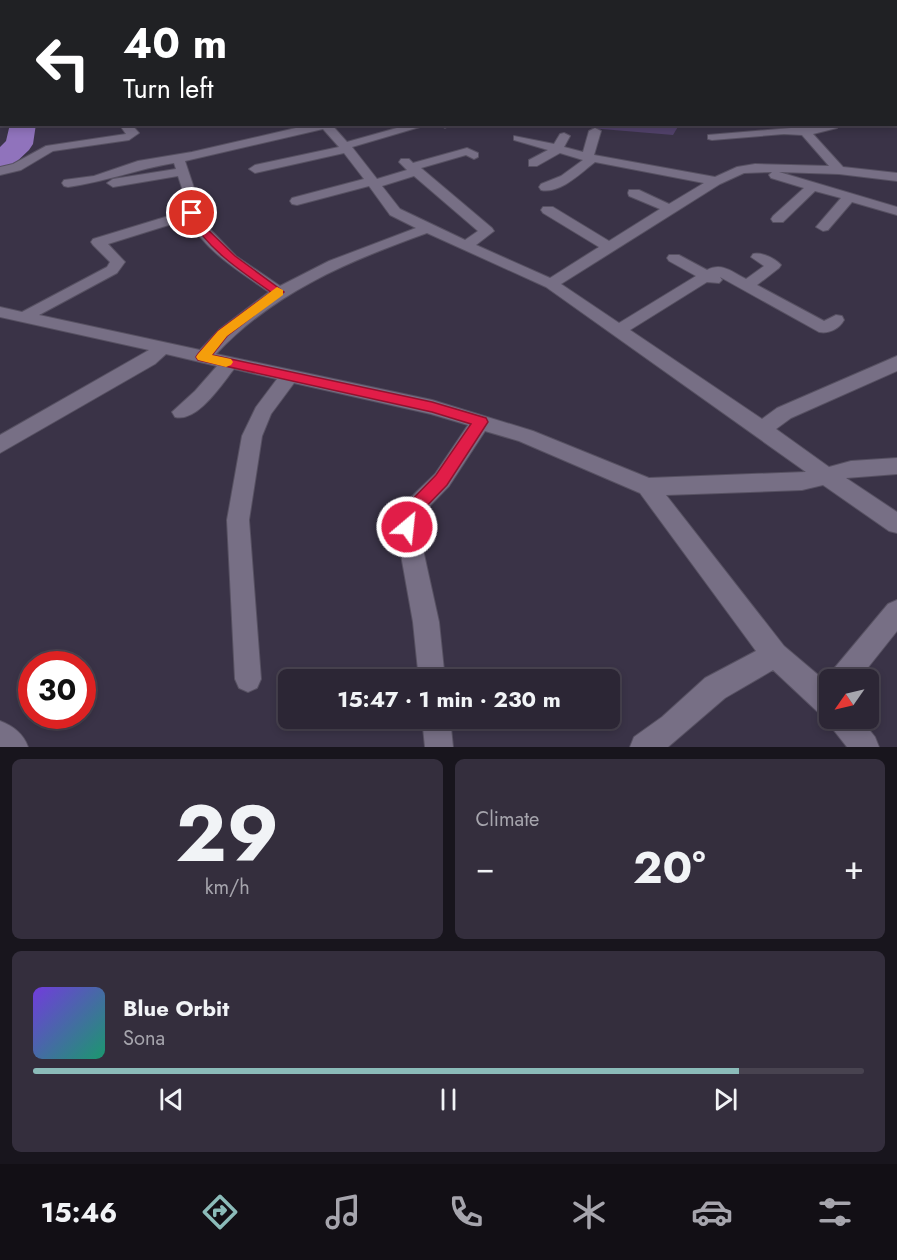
<!DOCTYPE html>
<html lang="en">
<head>
<meta charset="utf-8">
<style>
  body { margin:0; font-family:Jost,sans-serif; background:#342e3d; color:#f1f3f6; height:100vh; display:flex; flex-direction:column; font-size:22px; white-space:nowrap }
  * { box-sizing:border-box; margin:0 }
  p { font-size:20px; color:#a6a5ad }
  .icon { flex:none; width:33px; height:33px; fill:none; stroke:currentColor; stroke-width:2; stroke-linecap:round; stroke-linejoin:round }
  .map { position:relative; height:747px; overflow:hidden }
  .panel { display:flex; flex-direction:column; gap:12px; padding:12px; background:#18151d; flex:1 }
  .panel>* { flex:none }
  .guide { position:absolute; left:0px; top:0px; width:897px; height:126px; box-shadow:0 3px 9px #0003,0 0 0 2px #484350; background:#202124; color:#fff; overflow:hidden }
  .needle { width:39px; rotate:236deg }
  .buttons { position:absolute; left:819px; top:669px; display:grid; gap:12px }
  .buttons a { display:grid; place-items:center; width:60px; height:60px; border-radius:9px; background:#2c2635; box-shadow:0 3px 9px #0003,0 0 0 2px #484350; font-size:30px }
  .speed { position:absolute; left:18px; top:651px; display:flex; gap:12px; font-size:30px; font-weight:700; text-align:center }
  .speed>* { display:grid; place-content:center; width:78px; height:78px; border-radius:50%; background:#2c2635; box-shadow:0 3px 9px #0003,0 0 0 2px #484350; line-height:1 }
  .speed .limit { border:9px solid #d22; background:#fff; color:#111 }
  .pin { position:absolute; display:grid; place-items:center; width:51px; height:51px; color:#fff; margin:-26px; border:3px solid #fff; border-radius:50%; box-shadow:0 2px 6px #0007 }
  .me { position:absolute; width:66px; margin:-33px; rotate:28deg; stroke-linejoin:round; filter:drop-shadow(0 0 4px #0008) }
  .turn { display:flex; align-items:center; gap:21px; height:126px; padding:0 24px; font-size:27px }
  .turn .icon { width:78px; height:78px; stroke-width:2.5 }
  .turn b { display:block; font-size:42px; line-height:51px }
  .big { font-size:45px; font-weight:700; line-height:1.1 }
  .panel .card { flex:1; display:flex; flex-direction:column; justify-content:center; gap:9px; min-width:0; padding:0 21px; border-radius:9px; background:#342e3d }
  .panel .dial { align-items:center; gap:0 }
  .dial b { font-size:78px; line-height:1 }
  .song { display:flex; align-items:center; gap:18px }
  .cover { width:72px; height:72px; border-radius:9px; background:linear-gradient(135deg,hsl(260 70% 55%),hsl(160 70% 35%)) }
  .played { height:6px; border-radius:3px; background:linear-gradient(90deg,#8bbbb9 85%,#484350 85%) }
  .keys { display:flex; justify-content:space-around; direction:ltr }
  .heat { display:flex; justify-content:space-between; align-items:center; font-size:33px; direction:ltr }
  .panel .tiles { flex:1; display:grid; gap:12px; grid-template-columns:1fr 1fr }
  .card:last-child { grid-column:span 2 }
  .trip { position:absolute; left:278px; top:669px; width:342px; height:60px; border-radius:9px; background:#2c2635; box-shadow:0 3px 9px #0003,0 0 0 2px #484350; font-weight:700; line-height:60px; text-align:center }
  .tab-bar { display:flex; height:96px; justify-content:space-around; align-items:center; background:#120f15; color:#a6a5ad }
  .tab-bar .icon { width:42px; height:42px }
  .tab-bar .on { color:#8bbbb9 }
  .tab-bar b { font-size:27px; color:#f1f3f6 }
  .map>svg:first-child { display:block }
  .green { fill:#52426b }
  .lines { fill:none; stroke-linecap:round; stroke-linejoin:round }
  .river { fill:#9073bc; fill-rule:evenodd }
  .minor-casing { stroke:#575162; stroke-width:2 }
  .minor { fill:#776f85; fill-rule:evenodd }
  .route { fill:#e11d48; stroke:#92132f; stroke-width:1.5 }
  .slow { fill:#f59e0b }
</style>
</head>
<body>
<div class="map">
<svg width="897" height="747" viewBox="0 0 897 747">
  <rect width="100%" height="100%" fill="#3a3347"/>
  <path class="green" d="M 554,125 L 679,125 L 673,135 Z"/>
  <g class="lines">
    <g class="river">
      <path d="M 63,0 L 86,0 L 87,2 L 64,2 Z"/>
      <path d="M 10,124 L 36,124 L 33,144 L 29,150 L 10,168 L 0,171 L 0,147 L 6,141 Z"/>
    </g>
    <g class="minor-casing">
      <g id="minor">
        <path d="M 204,0 L 212,0 L 212,2 L 205,2 Z"/>
        <path d="M 468,0 L 482,0 L 466,2 Z"/>
        <rect x="0" y="14" width="2" height="4"/>
        <rect x="896" y="16" width="1" height="5"/>
        <rect x="0" y="36" width="2" height="6"/>
        <path d="M 896,41 L 897,42 L 897,48 L 896,47 Z"/>
        <rect x="0" y="56" width="2" height="6"/>
        <rect x="896" y="56" width="1" height="6"/>
        <rect x="0" y="71" width="2" height="6"/>
        <rect x="896" y="79" width="1" height="6"/>
        <rect x="896" y="102" width="1" height="7"/>
        <path d="M 896,120 L 897,120 L 897,127 L 892,124 L 896,124 Z"/>
        <path d="M 119,124 L 131,124 L 139,133 L 129,140 L 53,151 L 21,170 L 0,175 L 0,167 L 13,164 L 46,146 L 126,134 Z"/>
        <path d="M 313,124 L 331,124 L 347,142 L 411,124 L 430,124 L 352,147 L 377,179 L 407,170 L 399,162 L 401,159 L 409,159 L 413,163 L 467,148 L 478,153 L 478,157 L 474,159 L 466,155 L 421,168 L 492,228 L 494,231 L 476,245 L 550,278 L 599,247 L 543,213 L 541,210 L 543,207 L 553,207 L 609,241 L 660,209 L 629,196 L 628,193 L 629,190 L 639,190 L 669,204 L 704,183 L 595,162 C 581,173 560,194 541,190 L 539,187 L 541,184 L 561,176 L 583,160 L 560,153 L 537,166 L 529,166 L 529,160 L 548,150 L 514,140 L 514,136 L 554,144 L 560,134 L 564,133 L 570,136 L 564,147 L 583,152 L 589,131 L 595,128 L 601,131 L 594,155 L 715,177 L 737,167 L 755,164 L 829,166 L 802,135 L 784,134 L 712,140 L 708,139 L 708,135 L 837,124 L 837,128 L 813,134 L 843,167 L 897,173 L 897,181 L 839,174 L 779,172 L 897,207 L 897,215 L 852,202 L 828,230 L 823,231 L 816,227 L 841,198 L 815,191 L 783,222 L 773,222 L 771,219 L 773,216 L 804,188 L 771,178 L 769,175 L 772,172 L 744,173 L 720,184 L 561,284 L 619,323 L 696,276 L 669,261 L 667,258 L 669,255 L 679,255 L 707,270 C 722,262 732,272 746,279 L 764,266 L 751,257 L 753,254 C 762,252 775,258 781,265 L 779,268 L 757,285 L 824,321 L 836,315 L 842,316 L 844,320 C 839,329 829,334 819,332 L 720,277 L 722,280 L 719,283 L 707,282 L 630,330 L 762,419 L 777,408 L 897,356 L 897,371 L 791,418 L 776,429 L 829,467 L 851,461 L 897,458 L 897,474 L 846,478 L 897,512 L 897,533 L 889,531 L 823,485 L 802,490 L 666,495 L 784,646 L 830,685 L 830,718 L 860,718 L 875,737 L 879,747 L 847,747 L 832,728 L 828,717 L 820,714 L 773,670 L 725,698 L 668,747 L 630,747 L 634,737 L 662,717 L 705,678 L 756,651 L 640,493 L 519,441 L 485,431 L 449,486 L 420,516 L 418,527 L 439,622 L 445,680 L 419,680 L 413,622 L 396,527 L 402,506 L 435,474 L 468,425 L 431,414 L 294,383 L 271,414 L 262,436 L 249,520 L 261,679 L 257,688 L 248,692 L 239,688 L 235,679 L 227,520 L 242,436 L 256,407 L 277,379 L 234,369 C 222,384 197,423 175,417 L 172,412 L 195,391 L 217,366 L 166,354 L 155,364 L 0,453 L 0,435 L 149,350 L 0,317 L 0,307 L 22,312 L 107,267 L 110,262 L 93,245 L 91,242 L 93,239 L 185,211 L 185,197 L 178,176 L 113,187 L 107,183 L 113,179 L 176,169 L 174,163 C 138,169 104,182 68,187 L 64,186 L 62,183 L 64,180 L 94,176 L 138,161 L 192,152 ZM 323,129 L 339,147 L 255,165 L 249,169 L 255,173 L 344,153 L 364,179 L 292,198 L 290,201 L 292,204 L 297,205 L 369,186 L 390,215 L 416,228 L 329,261 L 280,286 L 236,256 L 205,224 L 199,213 L 197,197 L 185,161 ZM 414,176 L 478,231 L 465,240 L 400,209 L 382,186 ZM 188,219 C 205,251 240,272 269,292 L 220,329 L 200,350 L 39,315 L 117,273 L 125,262 L 108,244 ZM 427,233 L 546,287 L 806,472 L 649,478 L 533,431 L 432,400 L 216,354 C 274,292 349,261 427,233 Z"/>
        <path d="M 439,124 L 450,124 L 450,125 L 445,128 Z"/>
        <path d="M 897,600 L 897,631 L 858,680 L 830,680 L 830,685 L 828,680 L 832,671 L 888,604 Z"/>
        <path d="M 422,718 L 450,718 L 453,747 L 425,747 Z"/>
        <path d="M 0,721 C 13,726 23,733 28,747 L 0,747 Z"/>
      </g>
    </g>
    <use href="#minor" class="minor"/>
  </g>
  <path class="route" d="M 188,211 L 195,211 L 203,225 L 235,256 L 284,292 L 227,336 L 212,355 L 432,402 L 486,418 L 488,422 L 486,425 L 447,485 L 418,515 L 413,532 L 407,534 L 401,532 L 398,527 L 405,507 L 436,475 L 471,424 L 432,412 L 198,360 L 196,357 L 198,354 L 218,331 L 271,292 C 239,270 206,248 187,213 Z"/>
  <path class="slow" d="M 277,287 L 283,290 L 283,295 L 227,336 L 212,355 L 231,359 L 233,362 L 231,365 L 226,367 L 198,360 L 196,357 L 198,354 L 218,331 Z"/>
</svg>
<div class="buttons">
<a><svg class="needle" viewBox="-14 -14 28 28"><path d="M0-13l5 13h-10z" fill="#e53935"/><path d="M0 13l5-13h-10z" fill="#a6a5ad"/></svg></a>
</div>
<div class="speed"><div class="limit">30</div></div>
<div class="pin" style="left:192px;top:213px;background:#d93025"><svg class="icon" aria-label="arrive" viewBox="0 0 24 24"><path d="M6 21V4h12l-3 4 3 4H6"/></svg></div>
<svg class="me" style="left:407px;top:527px" viewBox="-20 -20 40 40"><circle r="17" fill="#e11d48" stroke="#fff" stroke-width="3"/><path d="M0-11L8 9 0 5-8 9z" fill="#fff"/></svg>
<div class="trip">15:47 · 1 min · 230 m</div>
<div class="guide">
<div class="turn"><svg class="icon" aria-label="left" viewBox="0 0 24 24"><path d="M17 20v-9H6M10 6l-5 5 5 5"/></svg><div><b>40 m</b>Turn left</div></div>
</div>
</div>
<section class="panel">
<div class="tiles">
<div class="card dial"><b>29</b><p>km/h</p></div>
<div class="card"><p>Climate</p>
<div class="heat"><a>−</a><b class="big">20°</b><a>+</a></div>
</div>
<div class="card">
<div class="song"><i class="cover"></i><div><b>Blue Orbit</b><p>Sona</p></div></div>
<div class="played"></div>
<div class="keys"><svg class="icon" aria-label="previous" viewBox="0 0 24 24"><path d="M18 5L8 12l10 7zM5 5v14"/></svg><svg class="icon" aria-label="pause" viewBox="0 0 24 24"><path d="M8 5v14M16 5v14"/></svg><svg class="icon" aria-label="next" viewBox="0 0 24 24"><path d="M6 5l10 7-10 7zM19 5v14"/></svg></div>
</div>
</div>
</section>
<nav class="tab-bar">
<b>15:46</b>
<svg class="icon on" aria-label="directions" viewBox="0 0 24 24"><path d="M12 3l9 9-9 9-9-9zM9 14v-3h6M13 9l2 2-2 2"/></svg>
<svg class="icon" aria-label="music" viewBox="0 0 24 24"><path d="M9 18V5l10-2v13"/><circle cx="6" cy="18" r="3"/><circle cx="16" cy="16" r="3"/></svg>
<svg class="icon" aria-label="phone" viewBox="0 0 24 24"><path d="M5 4h4l2 5-3 2q2 4 5 5l2-3 5 2v4C11 20 4 13 5 4z"/></svg>
<svg class="icon" aria-label="climate" viewBox="0 0 24 24"><path d="M12 3v18M4 7l16 10M4 17L20 7"/></svg>
<svg class="icon" aria-label="car" viewBox="0 0 24 24"><path d="M5 17H2v-5l4-1 3-4h7l3 4 3 1v5h-3M9 17h6M6 11h13"/><circle cx="7" cy="17" r="2"/><circle cx="17" cy="17" r="2"/></svg>
<svg class="icon" aria-label="filters" viewBox="0 0 24 24"><path d="M4 7h16M4 17h16"/><circle cx="9" cy="7" r="2"/><circle cx="15" cy="17" r="2"/></svg>
</nav>
</body>
</html>
